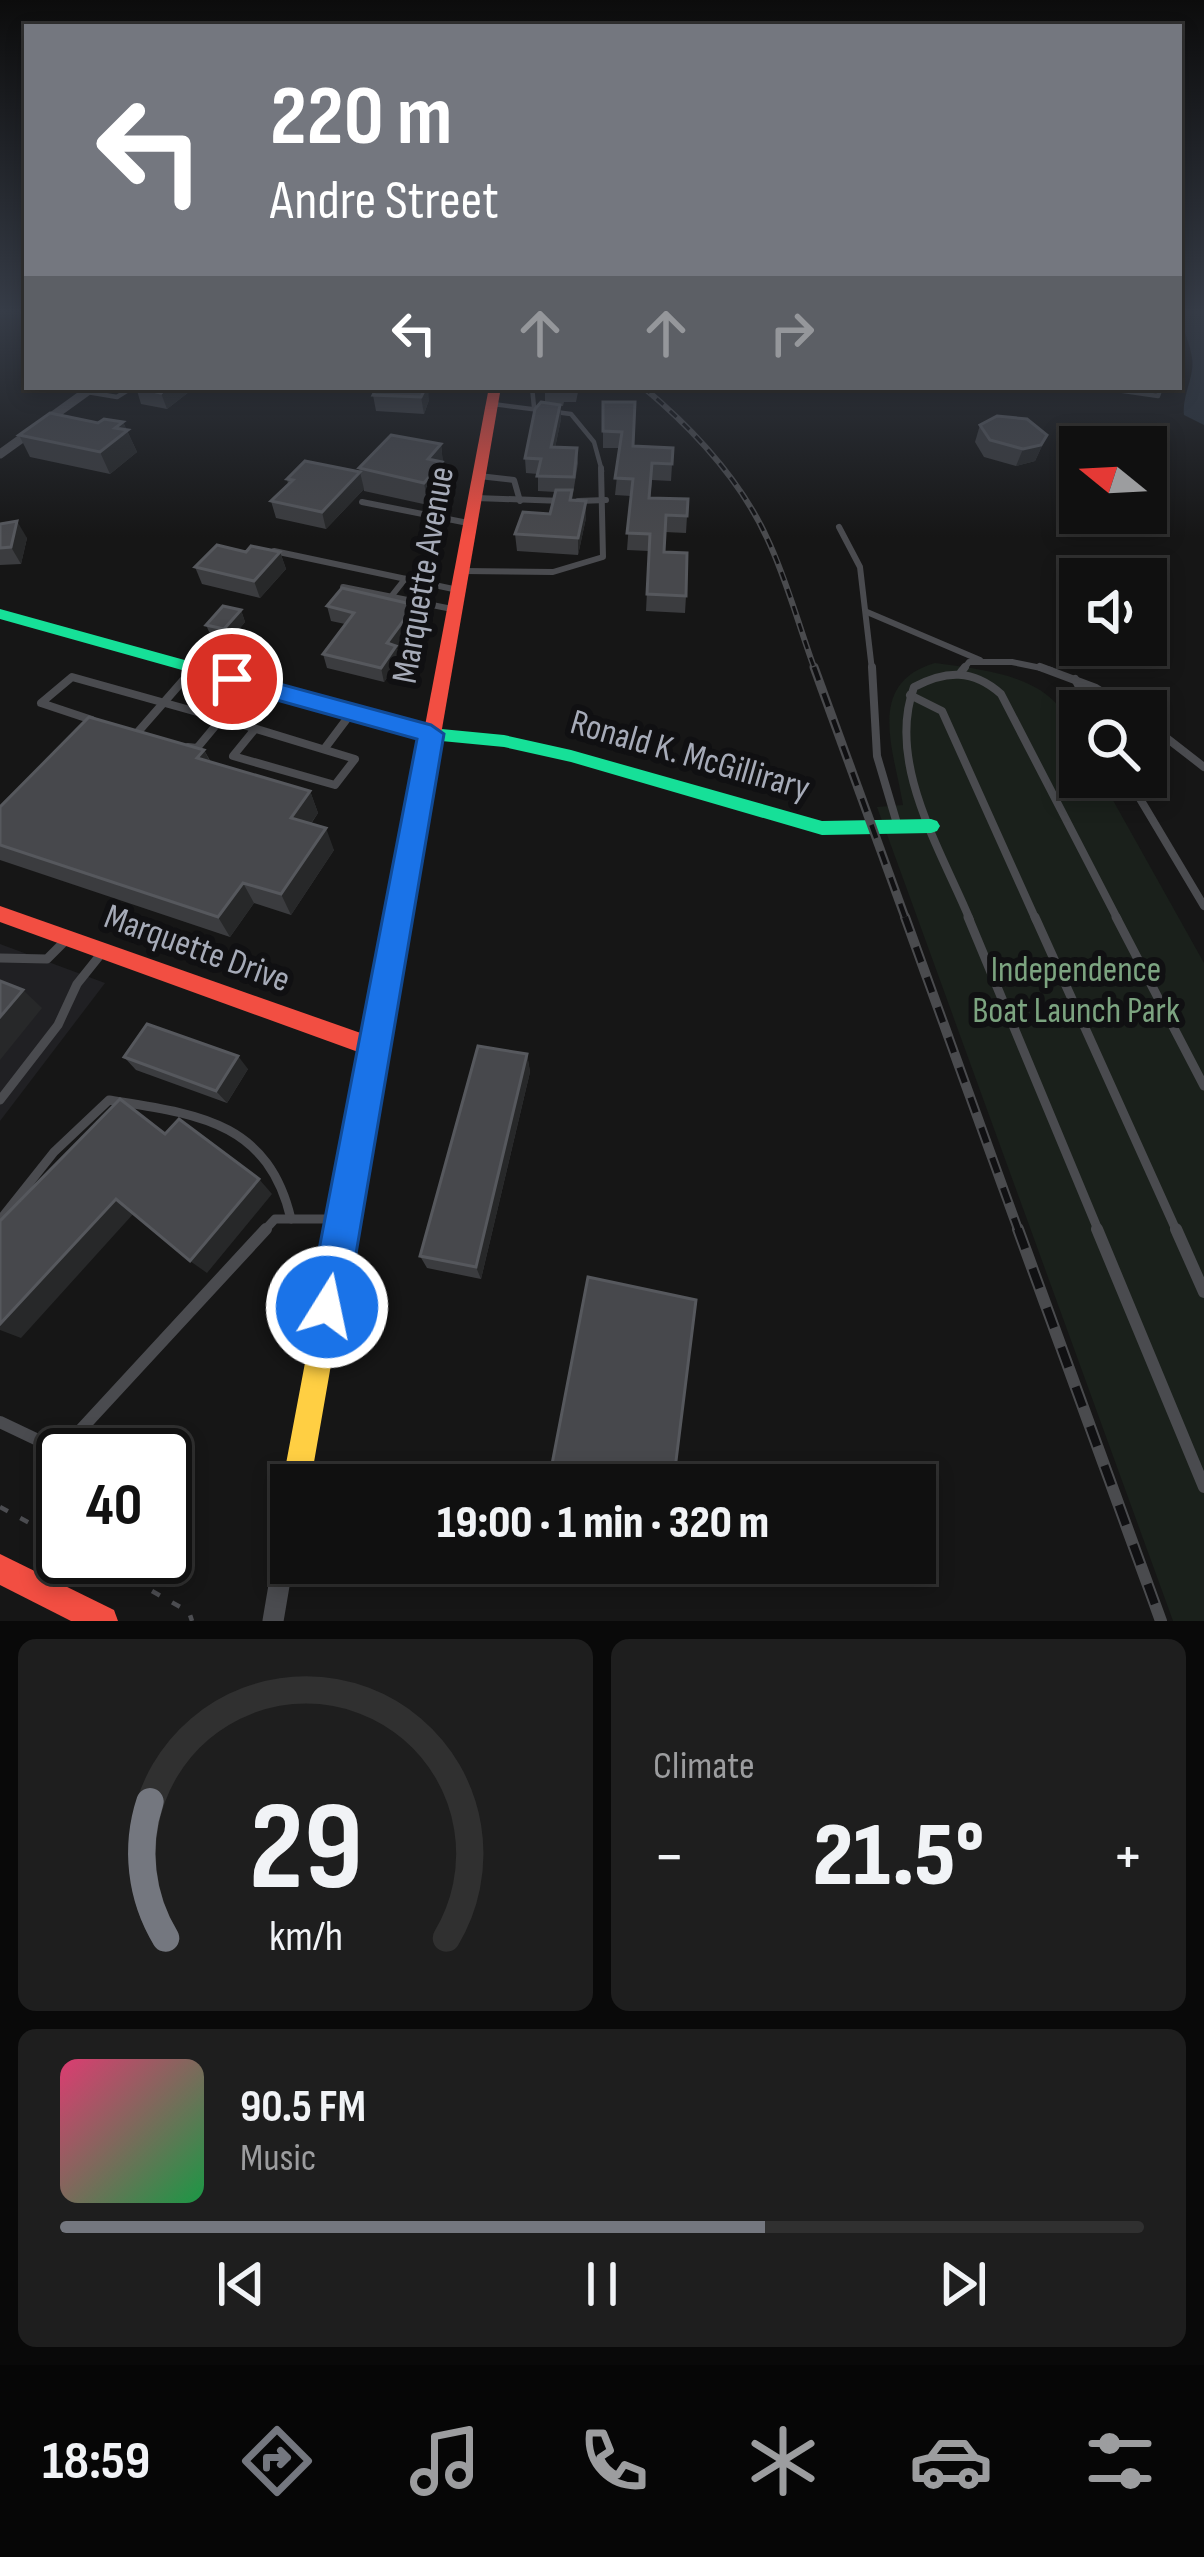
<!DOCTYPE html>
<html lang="en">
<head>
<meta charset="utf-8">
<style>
  body { margin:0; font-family:"Sofia Sans Condensed",sans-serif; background:#1e1e1e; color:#f1f3f6; height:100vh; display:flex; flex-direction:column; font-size:45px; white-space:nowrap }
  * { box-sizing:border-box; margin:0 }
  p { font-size:39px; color:#9c9d9f }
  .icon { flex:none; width:66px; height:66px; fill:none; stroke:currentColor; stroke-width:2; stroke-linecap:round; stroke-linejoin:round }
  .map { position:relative; height:1621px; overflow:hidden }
  .panel { display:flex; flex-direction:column; gap:18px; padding:18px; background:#090909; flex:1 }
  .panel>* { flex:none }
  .banner { position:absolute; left:24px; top:24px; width:1158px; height:366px; border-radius:0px; box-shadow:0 6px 18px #0003,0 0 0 3px #303030; background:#74777f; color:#fff; overflow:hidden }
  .needle { width:78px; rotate:288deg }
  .controls { position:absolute; left:1059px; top:426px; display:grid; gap:24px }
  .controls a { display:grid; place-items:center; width:108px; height:108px; border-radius:0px; background:#101010; box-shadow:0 6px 18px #0003,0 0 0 3px #303030; font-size:60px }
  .speed { position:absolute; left:36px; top:1428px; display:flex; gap:24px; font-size:60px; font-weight:700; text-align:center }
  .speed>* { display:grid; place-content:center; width:156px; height:156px; border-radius:50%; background:#101010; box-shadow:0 6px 18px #0003,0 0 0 3px #303030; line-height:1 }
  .speed .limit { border:6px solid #111; border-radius:18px; background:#fff; color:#111 }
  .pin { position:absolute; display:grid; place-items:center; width:102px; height:102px; color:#fff; margin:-51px; border:6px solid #fff; border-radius:50%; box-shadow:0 3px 12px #0007 }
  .me { position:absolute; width:132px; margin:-66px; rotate:10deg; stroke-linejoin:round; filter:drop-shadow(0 0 9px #0008) }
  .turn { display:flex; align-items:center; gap:42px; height:252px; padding:0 48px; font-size:54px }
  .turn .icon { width:156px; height:156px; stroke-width:2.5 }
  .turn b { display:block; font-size:84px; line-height:102px }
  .lanes { display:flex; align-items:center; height:114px; padding:0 48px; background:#0003; justify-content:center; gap:60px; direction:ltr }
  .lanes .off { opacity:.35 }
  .big { font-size:90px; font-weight:800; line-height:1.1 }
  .panel .card { flex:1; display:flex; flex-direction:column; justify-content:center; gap:18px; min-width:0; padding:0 42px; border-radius:18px; background:#1e1e1e }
  .panel .dial { align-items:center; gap:0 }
  .dial svg { height:312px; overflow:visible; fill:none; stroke:#303030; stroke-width:7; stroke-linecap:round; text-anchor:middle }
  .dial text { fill:#f1f3f6; stroke:none }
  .song { display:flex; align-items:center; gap:36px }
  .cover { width:144px; height:144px; border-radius:18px; background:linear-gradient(135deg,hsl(340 70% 55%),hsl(140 70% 35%)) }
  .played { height:12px; border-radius:6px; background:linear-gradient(90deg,#74777f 65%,#303030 65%) }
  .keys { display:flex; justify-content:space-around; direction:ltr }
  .heat { display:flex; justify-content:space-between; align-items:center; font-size:66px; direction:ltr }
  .panel .tiles { flex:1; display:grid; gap:18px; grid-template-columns:1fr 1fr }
  .card:last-child { grid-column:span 2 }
  .trip { position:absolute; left:270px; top:1464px; width:666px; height:120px; border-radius:0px; background:#101010; box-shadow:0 6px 18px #0003,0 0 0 3px #303030; font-weight:800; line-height:120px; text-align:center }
  .tabs { display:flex; height:192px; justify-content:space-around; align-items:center; background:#060606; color:#9c9d9f }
  .tabs .icon { width:84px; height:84px }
  .tabs .on { color:#74777f }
  .tabs b { font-size:54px; color:#f1f3f6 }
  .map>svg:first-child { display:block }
  .built { fill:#202023 }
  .green { fill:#1a201b }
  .water { fill:#283039 }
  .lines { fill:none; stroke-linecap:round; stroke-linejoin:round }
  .path { stroke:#4c4d51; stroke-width:4.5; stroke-dasharray:9 14; stroke-linecap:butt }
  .lane-far4 { stroke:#4a4b4f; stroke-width:4.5 }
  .lane-far3 { stroke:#4a4b4f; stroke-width:6 }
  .lane-far2 { stroke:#4a4b4f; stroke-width:8 }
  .lane-far1 { stroke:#4a4b4f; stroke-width:9 }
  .lane { stroke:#4a4b4f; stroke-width:12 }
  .street-far1 { stroke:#4a4b4f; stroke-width:9 }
  .street { stroke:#4a4b4f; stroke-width:21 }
  .fast { fill:#16e098; fill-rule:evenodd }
  .slow { fill:#ffcf43; fill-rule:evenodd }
  .jam { fill:#f24e42; fill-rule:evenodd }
  .rail-far3-casing { stroke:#4a4b4e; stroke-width:6 }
  .rail-far2-casing { stroke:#4a4b4e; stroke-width:9 }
  .rail-far1-casing { stroke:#4a4b4e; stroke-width:10 }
  .rail-casing { stroke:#4a4b4e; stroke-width:12 }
  .rail-far3 { stroke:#101012; stroke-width:3; stroke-dasharray:9; stroke-linecap:butt }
  .rail-far2 { stroke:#101012; stroke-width:4.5; stroke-dasharray:14; stroke-linecap:butt }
  .rail-far1 { stroke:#101012; stroke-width:6; stroke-dasharray:16; stroke-linecap:butt }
  .rail { stroke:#101012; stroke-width:8; stroke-dasharray:21; stroke-linecap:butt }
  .wall { fill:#3b3c3f }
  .shaded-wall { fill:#272829 }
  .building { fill:#47484c; stroke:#56585d; stroke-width:3 }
  .route { fill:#1a73e8; stroke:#114b97; stroke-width:3 }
  .labels { text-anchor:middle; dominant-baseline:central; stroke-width:12; stroke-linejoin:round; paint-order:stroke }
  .street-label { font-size:36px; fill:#a6abb8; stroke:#101012 }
  .park-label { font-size:36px; fill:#7ca480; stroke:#101012 }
</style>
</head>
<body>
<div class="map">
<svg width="1204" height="1621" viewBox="0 0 1204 1621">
  <rect width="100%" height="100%" fill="#161616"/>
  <path class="built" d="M 0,944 L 105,983 L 0,1121 Z"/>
  <path class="green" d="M 935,663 C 1013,673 1080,682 1080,777 L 1100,777 L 1204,963 L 1204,1621 L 1173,1621 L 877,807 L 903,805 C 894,750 865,683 935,663 Z"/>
  <path class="water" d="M 1184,310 L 1204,310 L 1204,425 L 1184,415 C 1182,395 1195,376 1192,358 C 1190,340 1179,327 1184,310 Z"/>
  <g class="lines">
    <g class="path">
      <path d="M 0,1507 L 63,1541"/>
      <path d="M 92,1557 L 189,1612 L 192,1621"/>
    </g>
    <g class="lane-far4">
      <path d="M 532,387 L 534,407"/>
      <path d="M 1096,387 L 1158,396 L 1161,387"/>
      <path d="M 87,392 L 117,397 L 133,387"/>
      <path d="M 493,404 L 571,414 L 594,442 L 602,471"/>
    </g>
    <g class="lane-far3">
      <path d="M 479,476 L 514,480 L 520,501"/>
      <path d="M 476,498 L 563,501"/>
      <path d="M 578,501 L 606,500"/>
      <path d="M 362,502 L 468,523"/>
      <path d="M 839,527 L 860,567 L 872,670"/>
      <path d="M 274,551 L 458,590"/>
      <path d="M 463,571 L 553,572 L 603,557 L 601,468"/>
      <path d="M 343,587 L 452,609"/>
      <path d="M 390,598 L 405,579"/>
      <path d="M 867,612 L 980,660"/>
      <path d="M 963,670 L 969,662 L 1012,662 L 1051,670"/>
    </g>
    <g class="lane-far2">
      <path d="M 872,667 L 877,756 L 898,827"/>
      <path d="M 1040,667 L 1096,688 L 1132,711"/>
      <path d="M 961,672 L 965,667"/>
      <path d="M 1075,679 L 1092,711"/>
      <path d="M 910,695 L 942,711 L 1036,920"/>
      <path d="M 92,720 L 41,703 L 72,677 L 240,724 L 269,690"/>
      <path d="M 1146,722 L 1204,767"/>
      <path d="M 240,724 L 355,759 L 335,785 L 233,756 L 255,729"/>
      <path d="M 137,733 L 194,668"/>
      <path d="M 188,747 L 197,748 L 222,718"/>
      <path d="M 325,748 L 352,712"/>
      <path d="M 1127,777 L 1204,906"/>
      <path d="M 970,920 C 941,850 886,763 914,687 C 946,670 973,669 1001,694 L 1118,920"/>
    </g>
    <g class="lane-far1">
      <path d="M 968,917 L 1099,1232"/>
      <path d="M 1035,917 L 1177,1232"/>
      <path d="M 1116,917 L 1204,1086"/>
      <path d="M 0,958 L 47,959 L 67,939"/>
      <path d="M 0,1100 L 58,1025 L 77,984 L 101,954"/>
      <path d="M 0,1220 L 54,1152 L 109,1100 C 197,1114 268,1121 291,1219"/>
      <path d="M 263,1232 L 275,1219 L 341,1219"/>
    </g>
    <g class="lane">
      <path d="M 1097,1229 L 1204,1487"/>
      <path d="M 1176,1229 L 1204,1292"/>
      <path d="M 0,1422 L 61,1451 L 266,1229"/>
    </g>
    <path class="street-far1" d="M 0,454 L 93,387"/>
    <path class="street" d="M 273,1621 L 291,1515"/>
    <path class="fast" d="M 0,609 L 431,728 L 504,735 L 571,750 L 822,821 L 931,819 L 937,821 L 940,826 L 937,831 L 931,833 L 822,835 L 571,762 L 504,747 L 431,740 L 0,619 Z"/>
    <path class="slow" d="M 429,746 L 438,752 L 310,1485 L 291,1485 L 291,1497 L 286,1495 L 282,1485 L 420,752 Z"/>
    <g class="jam">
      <path d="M 489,387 L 501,387 L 438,752 L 429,758 L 420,752 Z"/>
      <path d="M 0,906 L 372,1037 L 380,1040 L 383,1047 L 380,1054 L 372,1057 L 0,922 Z"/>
      <path d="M 0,1554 L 114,1610 L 118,1621 L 71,1621 L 0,1585 Z"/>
    </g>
    <g class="rail-far3-casing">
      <path id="rail-far3" d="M 643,387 C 692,428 740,479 767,538 C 787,580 799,627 815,670"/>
    </g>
    <g class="rail-far2-casing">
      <path id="rail-far2" d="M 814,667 L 906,920"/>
    </g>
    <g class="rail-far1-casing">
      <path id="rail-far1" d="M 905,917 L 1019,1232"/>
    </g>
    <g class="rail-casing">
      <path id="rail" d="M 1018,1229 L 1161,1621"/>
    </g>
    <use href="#rail-far3" class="rail-far3"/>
    <use href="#rail-far2" class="rail-far2"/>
    <use href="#rail-far1" class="rail-far1"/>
    <use href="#rail" class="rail"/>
  </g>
  <g class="wall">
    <path d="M 136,387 L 193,387 L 194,388 L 167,409 L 141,404 Z"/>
    <path d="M 377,387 L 429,400 L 424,414 L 376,411 L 373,395 Z"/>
    <path d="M 545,387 L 579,387 L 576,402 L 564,402 L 563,406 L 560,406 L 561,419 L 555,448 L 577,448 L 578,463 L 572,500 L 586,501 L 586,518 L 578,555 L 517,551 L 515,534 L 550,514 L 556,492 L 538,491 L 538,474 L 526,473 L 525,458 L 545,403 Z"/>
    <path d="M 603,402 L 633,446 L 673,448 L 671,481 L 652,480 L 650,498 L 688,499 L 686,533 L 665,532 L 664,552 L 686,596 L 685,613 L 646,611 L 649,551 L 627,550 L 631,496 L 615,495 L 620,448 L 603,448 Z"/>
    <path d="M 123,422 L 137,452 L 110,474 L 30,457 L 19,435 Z"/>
    <path d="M 980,425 L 1047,435 L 1035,461 L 1016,466 L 984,457 L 975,442 Z"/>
    <path d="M 441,444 L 445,484 L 428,505 L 364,491 L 364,489 L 326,529 L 276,518 L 271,501 L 288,484 L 287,479 L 360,472 L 359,468 Z"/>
    <path d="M 0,524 L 27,538 L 21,564 L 0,565 Z"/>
    <path d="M 246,552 L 280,552 L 286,569 L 260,598 L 202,584 L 195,567 Z"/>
    <path d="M 415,605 L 418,619 L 397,648 L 400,660 L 384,682 L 327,668 L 323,654 L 345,624 L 331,621 L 327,606 Z"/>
    <path d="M 241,610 L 245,622 L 229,641 L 211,636 L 206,625 Z"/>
    <path d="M 204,750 L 211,762 L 310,791 L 318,813 L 311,824 L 334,850 L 291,915 L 254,903 L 230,937 L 0,860 L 0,807 Z"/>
    <path d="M 527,1054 L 530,1072 L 481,1279 L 427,1268 L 420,1256 Z"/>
    <path d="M 124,1057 L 248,1069 L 227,1103 L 136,1070 Z"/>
  </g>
  <g class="shaded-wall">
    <path d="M 168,387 L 193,387 L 194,388 L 167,409 L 161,393 Z"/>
    <path d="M 426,387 L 428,387 L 429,400 L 424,414 L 421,397 Z"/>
    <path d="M 560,405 L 561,419 L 552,462 L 551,447 Z"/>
    <path d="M 123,422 L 137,452 L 110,474 L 100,452 L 115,428 Z"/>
    <path d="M 1047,435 L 1035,461 L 1016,466 L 1023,449 Z"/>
    <path d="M 441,444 L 445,484 L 428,505 L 424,483 L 428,459 Z"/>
    <path d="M 1156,458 L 1147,475 L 1146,476 L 1146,464 Z"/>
    <path d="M 360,472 L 364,489 L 326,529 L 322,512 Z"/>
    <path d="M 586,501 L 586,518 L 578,555 L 578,538 Z"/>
    <path d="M 17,521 L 27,538 L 21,564 L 11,547 Z"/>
    <path d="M 280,552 L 286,569 L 260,598 L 254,581 Z"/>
    <path d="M 415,605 L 418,619 L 397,648 L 400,660 L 384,682 L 381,668 L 387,643 Z"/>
    <path d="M 241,610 L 245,622 L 229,641 L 224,629 Z"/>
    <path d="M 204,750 L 215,772 L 197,758 Z"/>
    <path d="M 310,791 L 318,813 L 300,839 L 291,818 Z"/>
    <path d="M 326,828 L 334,850 L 291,915 L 281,894 Z"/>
    <path d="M 243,883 L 254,903 L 230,937 L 218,917 Z"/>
    <path d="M 23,990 L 42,1008 L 0,1060 L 0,1017 Z"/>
    <path d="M 527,1054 L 530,1072 L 481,1279 L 476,1267 Z"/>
    <path d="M 238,1056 L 248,1069 L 227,1103 L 216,1091 Z"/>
    <path d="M 259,1179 L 272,1194 L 207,1273 L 190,1261 Z"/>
    <path d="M 116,1199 L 134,1213 L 21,1338 L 0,1330 L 0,1324 Z"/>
  </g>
  <g class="building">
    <path d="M 136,387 L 168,387 L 161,393 Z"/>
    <path d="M 377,387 L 426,387 L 421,397 L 373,395 Z"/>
    <path d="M 541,402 L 560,405 L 551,447 L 577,448 L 574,477 L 537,476 L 541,459 L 525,458 L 535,409 Z"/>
    <path d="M 603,402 L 635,402 L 633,446 L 673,448 L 672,464 L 652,463 L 649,498 L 688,499 L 687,516 L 666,515 L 664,552 L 687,553 L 686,596 L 647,594 L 650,534 L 627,533 L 633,479 L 615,478 L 622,432 L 603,431 Z"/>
    <path d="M 50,413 L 98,423 L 104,419 L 123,422 L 115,428 L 128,430 L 100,452 L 19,435 Z"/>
    <path d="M 997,416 L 1027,419 L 1047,435 L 1041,445 L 1023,449 L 990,440 L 980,425 Z"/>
    <path d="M 1123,433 L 1143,441 L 1155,452 L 1156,458 L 1146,464 L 1146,447 L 1090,447 L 1089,438 Z"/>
    <path d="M 391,435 L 441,444 L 428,459 L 442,462 L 424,483 L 359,468 Z"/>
    <path d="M 305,461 L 360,472 L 322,512 L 271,501 L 293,480 L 287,479 Z"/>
    <path d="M 556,490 L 572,490 L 570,500 L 586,501 L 578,538 L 515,534 L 523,512 L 550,514 Z"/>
    <path d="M 17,521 L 11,547 L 0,548 L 0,524 Z"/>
    <path d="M 217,545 L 246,552 L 251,546 L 280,552 L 254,581 L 195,567 Z"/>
    <path d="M 342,588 L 415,605 L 387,643 L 396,646 L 381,668 L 323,654 L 354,613 L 327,606 Z"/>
    <path d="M 223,606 L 241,610 L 224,629 L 206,625 Z"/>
    <path d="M 89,717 L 204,750 L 197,758 L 310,791 L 291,818 L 326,828 L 281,894 L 243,883 L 218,917 L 0,845 L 0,807 Z"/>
    <path d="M 0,981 L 23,990 L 0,1017 Z"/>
    <path d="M 147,1024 L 238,1056 L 216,1091 L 124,1057 Z"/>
    <path d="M 478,1046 L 527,1054 L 476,1267 L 420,1256 Z"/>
    <path d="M 120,1099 L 165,1134 L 179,1119 L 259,1179 L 190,1261 L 116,1199 L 0,1324 L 0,1221 Z"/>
    <path d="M 588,1277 L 696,1300 L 673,1485 L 548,1485 Z"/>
  </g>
  <linearGradient id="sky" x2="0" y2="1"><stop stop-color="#0c0c0c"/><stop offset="0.58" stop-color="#363c47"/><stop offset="1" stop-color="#363c47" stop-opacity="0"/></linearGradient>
  <rect width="1204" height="537" fill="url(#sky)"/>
  <path class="route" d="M 232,671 L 431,725 L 444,734 L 347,1307 L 341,1321 L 327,1327 L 313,1321 L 308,1307 L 417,739 L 223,685 L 223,673 Z"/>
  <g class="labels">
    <g class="street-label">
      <text transform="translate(424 575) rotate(-80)">Marquette Avenue</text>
      <text transform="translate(690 756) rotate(16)">Ronald K. McGillirary</text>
      <text transform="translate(197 949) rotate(20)">Marquette Drive</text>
    </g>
    <g class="park-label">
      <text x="1076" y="970">Independence<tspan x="1076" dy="41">Boat Launch Park</tspan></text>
    </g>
  </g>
</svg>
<div class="controls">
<a><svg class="needle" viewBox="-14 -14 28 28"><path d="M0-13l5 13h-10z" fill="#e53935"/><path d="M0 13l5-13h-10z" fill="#9c9d9f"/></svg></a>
<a><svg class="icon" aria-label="sound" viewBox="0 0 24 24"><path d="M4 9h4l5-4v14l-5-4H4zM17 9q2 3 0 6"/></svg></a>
<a><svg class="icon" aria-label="search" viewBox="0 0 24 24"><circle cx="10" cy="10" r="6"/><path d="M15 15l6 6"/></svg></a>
</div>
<div class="speed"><div class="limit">40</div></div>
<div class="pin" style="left:232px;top:679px;background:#d93025"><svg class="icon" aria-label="arrive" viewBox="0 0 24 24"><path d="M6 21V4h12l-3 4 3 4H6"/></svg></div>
<svg class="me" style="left:327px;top:1307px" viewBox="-20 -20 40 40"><circle r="17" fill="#1a73e8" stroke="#fff" stroke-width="3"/><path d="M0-11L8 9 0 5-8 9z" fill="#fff"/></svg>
<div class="trip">19:00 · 1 min · 320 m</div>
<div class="banner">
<div class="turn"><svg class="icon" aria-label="left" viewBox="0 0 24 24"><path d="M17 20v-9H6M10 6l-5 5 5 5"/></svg><div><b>220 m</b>Andre Street</div></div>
<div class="lanes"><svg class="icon" aria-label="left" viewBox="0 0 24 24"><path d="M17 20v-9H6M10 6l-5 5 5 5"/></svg><svg class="icon off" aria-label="ahead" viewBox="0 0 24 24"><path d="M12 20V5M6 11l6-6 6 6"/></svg><svg class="icon off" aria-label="ahead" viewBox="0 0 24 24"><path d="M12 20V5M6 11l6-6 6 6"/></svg><svg class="icon off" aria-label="right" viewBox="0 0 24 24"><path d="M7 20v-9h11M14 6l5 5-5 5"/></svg></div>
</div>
</div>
<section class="panel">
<div class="tiles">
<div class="card dial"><svg viewBox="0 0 100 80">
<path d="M14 69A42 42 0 1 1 86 69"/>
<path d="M14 69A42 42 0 0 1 10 34" stroke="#74777f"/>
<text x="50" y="56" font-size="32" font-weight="700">29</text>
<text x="50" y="72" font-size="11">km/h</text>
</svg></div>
<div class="card"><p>Climate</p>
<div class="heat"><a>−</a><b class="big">21.5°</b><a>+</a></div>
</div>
<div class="card">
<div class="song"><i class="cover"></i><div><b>90.5 FM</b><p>Music</p></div></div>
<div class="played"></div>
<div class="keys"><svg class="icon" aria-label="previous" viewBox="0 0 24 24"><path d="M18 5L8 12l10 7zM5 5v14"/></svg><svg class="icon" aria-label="pause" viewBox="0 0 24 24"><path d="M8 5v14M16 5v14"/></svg><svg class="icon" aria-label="next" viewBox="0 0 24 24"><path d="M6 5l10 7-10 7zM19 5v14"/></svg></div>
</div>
</div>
</section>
<nav class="tabs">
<b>18:59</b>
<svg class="icon on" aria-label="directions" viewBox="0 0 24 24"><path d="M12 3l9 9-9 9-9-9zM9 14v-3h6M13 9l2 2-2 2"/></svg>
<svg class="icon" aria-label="music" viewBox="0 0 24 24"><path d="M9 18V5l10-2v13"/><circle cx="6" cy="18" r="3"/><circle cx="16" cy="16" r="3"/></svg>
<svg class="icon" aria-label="phone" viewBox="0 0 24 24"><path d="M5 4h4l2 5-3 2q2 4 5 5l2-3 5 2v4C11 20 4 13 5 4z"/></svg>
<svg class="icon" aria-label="climate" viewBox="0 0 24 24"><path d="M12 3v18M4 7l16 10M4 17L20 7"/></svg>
<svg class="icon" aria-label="car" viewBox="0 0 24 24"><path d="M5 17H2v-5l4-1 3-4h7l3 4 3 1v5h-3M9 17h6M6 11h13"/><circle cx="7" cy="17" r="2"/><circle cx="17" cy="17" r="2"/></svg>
<svg class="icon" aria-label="filters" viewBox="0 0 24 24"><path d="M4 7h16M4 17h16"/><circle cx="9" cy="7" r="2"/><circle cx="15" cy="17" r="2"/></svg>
</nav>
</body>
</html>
